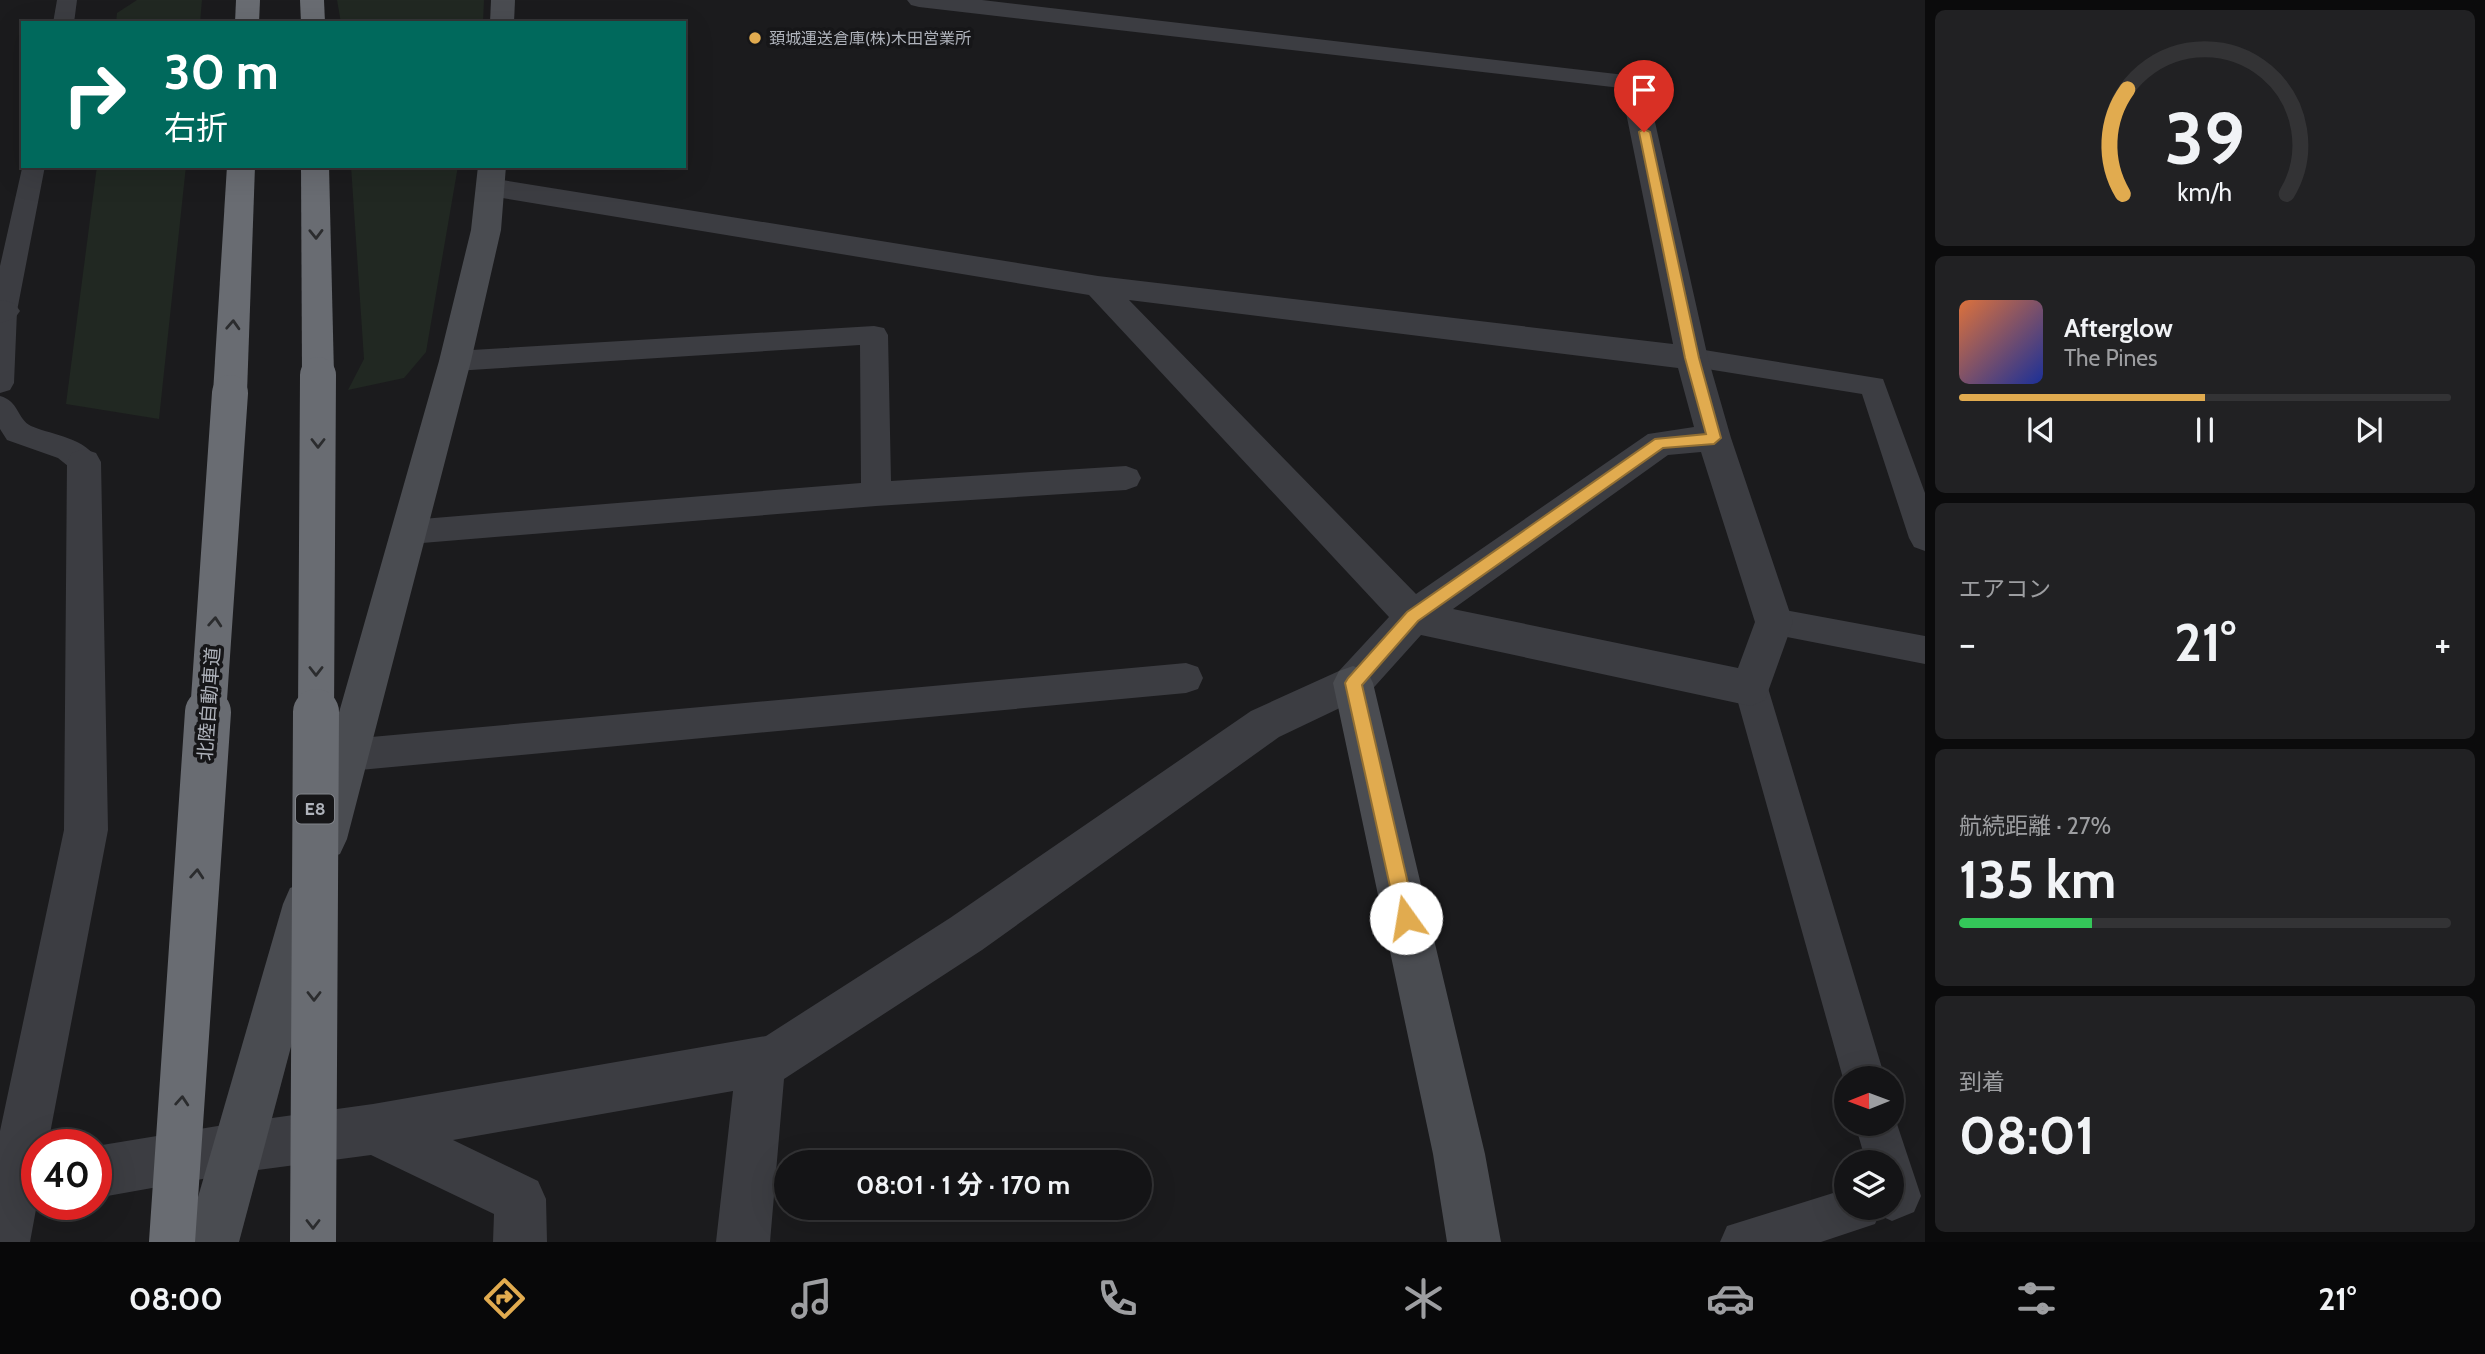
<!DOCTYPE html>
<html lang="ja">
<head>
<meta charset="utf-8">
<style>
  body { margin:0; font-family:Cabin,"Noto Sans JP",sans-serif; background:#212123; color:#f1f3f6; height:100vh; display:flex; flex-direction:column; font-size:26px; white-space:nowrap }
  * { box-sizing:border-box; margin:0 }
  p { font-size:23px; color:#9d9ea1 }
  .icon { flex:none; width:38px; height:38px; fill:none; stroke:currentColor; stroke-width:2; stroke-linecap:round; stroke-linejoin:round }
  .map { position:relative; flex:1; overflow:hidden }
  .sheet { display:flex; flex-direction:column; gap:10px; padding:10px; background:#0b0b0c; width:560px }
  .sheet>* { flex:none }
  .banner { position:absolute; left:21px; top:21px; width:665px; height:147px; border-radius:0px; box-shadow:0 7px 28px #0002,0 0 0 2px #333335; background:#00695c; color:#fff; overflow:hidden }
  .needle { width:46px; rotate:269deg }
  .fabs { position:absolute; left:1834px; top:1066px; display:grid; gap:14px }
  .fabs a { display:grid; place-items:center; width:70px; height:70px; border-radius:50%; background:#141416; box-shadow:0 7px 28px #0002,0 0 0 2px #333335; font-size:35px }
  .speed { position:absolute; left:21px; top:1129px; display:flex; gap:14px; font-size:35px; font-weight:700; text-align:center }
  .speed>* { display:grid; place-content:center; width:91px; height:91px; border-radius:50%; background:#141416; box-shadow:0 7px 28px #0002,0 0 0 2px #333335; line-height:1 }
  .speed .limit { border:10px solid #d22; background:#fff; color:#111 }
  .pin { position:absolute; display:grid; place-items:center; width:60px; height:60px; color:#fff; margin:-72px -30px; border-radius:50% 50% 50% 0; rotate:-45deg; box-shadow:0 0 7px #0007 }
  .pin .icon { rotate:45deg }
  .me { position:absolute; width:77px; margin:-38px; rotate:347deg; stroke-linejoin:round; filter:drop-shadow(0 0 5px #0008) }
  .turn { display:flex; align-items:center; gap:24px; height:147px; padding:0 28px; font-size:32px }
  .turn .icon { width:91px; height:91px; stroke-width:2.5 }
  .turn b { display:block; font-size:49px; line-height:60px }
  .big { font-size:52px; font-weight:700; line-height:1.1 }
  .sheet .widget { flex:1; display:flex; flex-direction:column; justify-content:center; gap:10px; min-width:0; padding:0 24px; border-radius:10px; background:#212123 }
  .sheet .dial { align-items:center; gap:0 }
  .dial svg { height:182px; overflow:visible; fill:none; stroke:#333335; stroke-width:7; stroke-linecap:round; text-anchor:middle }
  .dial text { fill:#f1f3f6; stroke:none }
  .song { display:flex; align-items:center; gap:21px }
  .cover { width:84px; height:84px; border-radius:10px; background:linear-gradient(135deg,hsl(20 70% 55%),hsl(230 70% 35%)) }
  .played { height:7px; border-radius:4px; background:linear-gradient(90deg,#e1ab4f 50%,#333335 50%) }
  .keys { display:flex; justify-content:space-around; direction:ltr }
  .heat { display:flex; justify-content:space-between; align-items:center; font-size:38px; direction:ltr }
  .charge { height:10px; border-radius:5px; background:linear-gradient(90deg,#34c759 27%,#333335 0) }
  .trip { position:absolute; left:774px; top:1150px; width:378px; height:70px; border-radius:35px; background:#141416; box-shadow:0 7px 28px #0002,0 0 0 2px #333335; font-weight:700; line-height:70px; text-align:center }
  .dock { display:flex; height:112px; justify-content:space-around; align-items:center; background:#080809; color:#9d9ea1 }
  .dock .icon { width:49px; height:49px }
  .dock .active { color:#e1ab4f }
  .dock b { font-size:32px; color:#f1f3f6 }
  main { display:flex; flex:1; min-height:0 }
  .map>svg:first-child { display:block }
  .green { fill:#212822 }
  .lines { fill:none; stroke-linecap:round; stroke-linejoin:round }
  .lane { fill:#3c3d42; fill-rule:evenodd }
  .street { fill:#3c3d42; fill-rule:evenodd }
  .secondary { fill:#4a4c51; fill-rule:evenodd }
  .highway { fill:#696c72; fill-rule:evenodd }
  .highway-bridge-far1 { stroke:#696c72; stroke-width:36 }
  .highway-bridge { stroke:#696c72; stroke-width:46 }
  .oneway { stroke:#2b2c2e }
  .route { fill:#e1ab4f; stroke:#926f33; stroke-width:2 }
  .poi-dot { fill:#e1ab4f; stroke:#161618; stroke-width:2.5 }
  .labels { text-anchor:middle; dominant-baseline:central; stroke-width:7; stroke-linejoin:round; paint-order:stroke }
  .far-poi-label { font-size:16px; fill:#afb3bb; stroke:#161618; text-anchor:start }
  .shield { fill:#161618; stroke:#81848a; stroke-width:2 }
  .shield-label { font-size:18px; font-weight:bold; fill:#afb3bb }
  .street-label { font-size:19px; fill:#afb3bb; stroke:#161618 }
</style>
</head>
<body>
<main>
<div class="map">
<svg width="1925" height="1242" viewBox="0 0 1925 1242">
  <rect width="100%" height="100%" fill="#1b1b1d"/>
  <g class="green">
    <path d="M 137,0 L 202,0 L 200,23 L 116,23 L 117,13 Z"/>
    <path d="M 337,0 L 484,0 L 483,23 L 341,23 Z"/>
    <path d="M 97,166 L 186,166 L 159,419 L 66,404 Z"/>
    <path d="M 351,166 L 458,166 L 426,352 L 404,378 L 348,390 L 364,359 Z"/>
  </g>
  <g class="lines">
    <g class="lane">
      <path d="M 57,0 L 77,0 L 74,23 L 53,23 Z"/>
      <path d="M 23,164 L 23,166 L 45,166 L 17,311 L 14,383 L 10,390 L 0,393 L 0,266 Z"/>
      <path d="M 874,326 L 884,328 L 888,335 L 891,481 L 1126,466 L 1137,470 L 1141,478 L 1137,486 L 1126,490 L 876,506 L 410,544 L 399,541 L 394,532 L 399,523 L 410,520 L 861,483 L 860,345 L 455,371 L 445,368 L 441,361 L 445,354 L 455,351 Z"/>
      <path d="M 1692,348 L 1883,379 L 1925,493 L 1925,551 L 1914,547 L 1909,538 L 1862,394 L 1682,365 L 1678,358 L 1682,351 Z"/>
      <path d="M 0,396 C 19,401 17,419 31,426 C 55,436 85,437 99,462 L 95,470 L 84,473 L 73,470 L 58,458 L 7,440 L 0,429 Z"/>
      <path d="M 1774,608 L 1925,636 L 1925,664 L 1762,632 L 1757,622 L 1762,612 Z"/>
      <path d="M 1186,663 L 1198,667 L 1203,678 L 1198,689 L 1186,693 L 349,771 L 336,767 L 331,755 L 336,743 L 349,739 Z"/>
      <path d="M 1751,673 L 1763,677 L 1768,688 L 1885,1078 L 1846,1078 L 1846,1087 L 1843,1078 L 1734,688 L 1739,677 Z"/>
      <path d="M 1892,1109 L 1921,1196 L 1914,1212 L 1892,1221 L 1879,1215 L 1875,1224 L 1821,1242 L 1720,1242 L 1727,1226 L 1846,1189 L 1846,1208 L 1892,1208 L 1892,1162 L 1866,1162 L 1855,1124 L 1892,1124 Z"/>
    </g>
    <g class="street">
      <path d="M 907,0 L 982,0 L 1642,77 L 1646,82 L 1708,358 L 1731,438 L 1793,622 L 1765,700 L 1751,706 L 1421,635 L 1367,695 L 1279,737 L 982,950 L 784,1079 L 770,1242 L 716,1242 L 733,1091 L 453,1140 L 538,1181 L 546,1199 L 547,1242 L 493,1242 L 494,1214 L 371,1155 L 236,1173 L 96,1198 L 96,1146 L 236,1123 L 373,1104 L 766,1036 L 950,918 L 1251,711 L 1339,671 L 1389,617 L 1089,295 L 490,196 L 480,193 L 476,187 L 480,181 L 490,178 L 1098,276 L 1673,344 L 1621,88 L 919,7 L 911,5 ZM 1129,300 L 1678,368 L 1694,427 L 1648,434 L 1416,594 ZM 1701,452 L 1755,622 L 1738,668 L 1453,609 L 1668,455 Z"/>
      <path d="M 4,300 L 15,304 L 20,311 L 15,318 L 0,323 L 0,301 Z"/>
      <path d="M 84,449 L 96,453 L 101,462 L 108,830 L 48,1144 L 37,1144 L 37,1204 L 30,1242 L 0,1242 L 0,1131 L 64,830 L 67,462 L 72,453 Z"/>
    </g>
    <g class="secondary">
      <path d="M 491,0 L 515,0 L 514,23 L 490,23 Z"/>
      <path d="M 478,166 L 506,166 L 501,230 L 471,361 L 347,839 L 340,854 L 325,860 L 310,854 L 303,839 L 439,361 L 471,230 Z"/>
      <path d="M 1353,666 L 1367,671 L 1373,683 L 1485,1154 L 1501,1242 L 1447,1242 L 1433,1154 L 1333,683 L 1339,671 Z"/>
      <path d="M 306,882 L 322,888 L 329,904 L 239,1242 L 185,1242 L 283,904 L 290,888 Z"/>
    </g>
    <g class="highway">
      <path d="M 236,0 L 260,0 L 259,23 L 235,23 Z"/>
      <path d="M 300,0 L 324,0 L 325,23 L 301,23 Z"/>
      <path d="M 227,166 L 255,166 L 247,393 L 242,401 L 230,405 L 218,401 L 213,393 Z"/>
      <path d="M 301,166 L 329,166 L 334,375 L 330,383 L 318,387 L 306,383 L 302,375 Z"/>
    </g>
    <g class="highway-bridge-far1">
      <path d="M 208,714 L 230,393"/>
      <path d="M 316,714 L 318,375"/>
    </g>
    <g class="highway-bridge">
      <path d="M 172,1242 L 208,712"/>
      <path d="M 313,1242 L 316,712"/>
    </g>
  </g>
  <defs><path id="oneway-chevron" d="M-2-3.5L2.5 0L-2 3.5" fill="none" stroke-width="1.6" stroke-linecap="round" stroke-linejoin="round" transform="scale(1.75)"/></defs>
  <g class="oneway">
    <use href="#oneway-chevron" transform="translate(316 234) rotate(89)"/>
    <use href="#oneway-chevron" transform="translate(233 325) rotate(-87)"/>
    <use href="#oneway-chevron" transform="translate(318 443) rotate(90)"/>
    <use href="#oneway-chevron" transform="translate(215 622) rotate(-86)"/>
    <use href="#oneway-chevron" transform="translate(316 671) rotate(90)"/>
    <use href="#oneway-chevron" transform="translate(197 874) rotate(-86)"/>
    <use href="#oneway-chevron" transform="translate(314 996) rotate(90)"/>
    <use href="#oneway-chevron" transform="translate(182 1101) rotate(-86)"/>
    <use href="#oneway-chevron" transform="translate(313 1224) rotate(90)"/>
  </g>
  <path class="route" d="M 1644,129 L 1650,132 L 1699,358 L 1721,438 L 1714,444 L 1663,448 L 1418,621 L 1362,685 L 1416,918 L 1413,925 L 1406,928 L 1400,925 L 1397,918 L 1345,683 L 1348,678 L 1407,612 L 1655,439 L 1706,434 L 1685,358 L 1639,132 Z"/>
  <circle class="poi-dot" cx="755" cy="38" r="7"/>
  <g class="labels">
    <g class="far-poi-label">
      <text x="769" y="38">頚城運送倉庫(株)木田営業所</text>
    </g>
    <rect class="shield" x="296" y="794.5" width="38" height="29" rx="5"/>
    <g class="shield-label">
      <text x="315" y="809">E8</text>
    </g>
    <g class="street-label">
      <text transform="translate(209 704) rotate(-86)">北陸自動車道</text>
    </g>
  </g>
</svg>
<div class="fabs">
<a><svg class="needle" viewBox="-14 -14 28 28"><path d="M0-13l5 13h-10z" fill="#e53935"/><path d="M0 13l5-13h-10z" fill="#9d9ea1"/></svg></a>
<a><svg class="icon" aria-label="layers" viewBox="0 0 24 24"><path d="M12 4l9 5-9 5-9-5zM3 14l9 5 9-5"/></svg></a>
</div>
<div class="speed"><div class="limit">40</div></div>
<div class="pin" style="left:1644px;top:132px;background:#d93025"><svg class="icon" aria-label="arrive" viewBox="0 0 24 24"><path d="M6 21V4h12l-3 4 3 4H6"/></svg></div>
<svg class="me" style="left:1406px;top:918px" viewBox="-20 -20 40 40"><circle r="19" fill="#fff"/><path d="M0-13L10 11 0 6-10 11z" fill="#e1ab4f"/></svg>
<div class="trip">08:01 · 1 分 · 170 m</div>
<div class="banner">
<div class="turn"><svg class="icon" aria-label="right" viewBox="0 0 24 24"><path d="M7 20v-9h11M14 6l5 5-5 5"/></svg><div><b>30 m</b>右折</div></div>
</div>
</div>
<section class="sheet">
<div class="widget dial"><svg viewBox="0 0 100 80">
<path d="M14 69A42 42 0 1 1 86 69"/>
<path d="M14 69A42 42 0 0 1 16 23" stroke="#e1ab4f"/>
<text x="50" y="56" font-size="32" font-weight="700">39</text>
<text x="50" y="72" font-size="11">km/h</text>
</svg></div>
<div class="widget">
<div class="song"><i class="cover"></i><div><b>Afterglow</b><p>The Pines</p></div></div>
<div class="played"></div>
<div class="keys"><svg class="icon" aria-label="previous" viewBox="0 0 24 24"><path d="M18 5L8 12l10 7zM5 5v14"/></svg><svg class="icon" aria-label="pause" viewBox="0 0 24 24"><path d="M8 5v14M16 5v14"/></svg><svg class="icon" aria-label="next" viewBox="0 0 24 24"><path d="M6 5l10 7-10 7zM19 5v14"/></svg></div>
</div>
<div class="widget"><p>エアコン</p>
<div class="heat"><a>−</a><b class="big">21°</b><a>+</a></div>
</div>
<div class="widget"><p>航続距離 · 27%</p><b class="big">135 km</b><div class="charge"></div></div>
<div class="widget"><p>到着</p><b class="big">08:01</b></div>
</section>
</main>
<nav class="dock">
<b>08:00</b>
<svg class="icon active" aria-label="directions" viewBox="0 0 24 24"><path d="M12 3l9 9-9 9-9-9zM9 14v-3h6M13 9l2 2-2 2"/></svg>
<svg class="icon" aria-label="music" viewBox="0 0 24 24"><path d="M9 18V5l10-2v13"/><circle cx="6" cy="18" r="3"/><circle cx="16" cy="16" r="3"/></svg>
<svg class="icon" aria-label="phone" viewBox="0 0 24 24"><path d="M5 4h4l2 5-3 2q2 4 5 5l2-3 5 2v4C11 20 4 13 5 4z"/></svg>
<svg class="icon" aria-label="climate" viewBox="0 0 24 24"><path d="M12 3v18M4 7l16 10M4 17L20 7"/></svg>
<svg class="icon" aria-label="car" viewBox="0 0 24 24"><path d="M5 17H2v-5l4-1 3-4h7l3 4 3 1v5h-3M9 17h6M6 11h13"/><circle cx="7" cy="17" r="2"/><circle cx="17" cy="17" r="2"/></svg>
<svg class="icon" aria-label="filters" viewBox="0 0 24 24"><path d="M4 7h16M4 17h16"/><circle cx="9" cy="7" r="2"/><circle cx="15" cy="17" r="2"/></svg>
<b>21°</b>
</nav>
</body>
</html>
